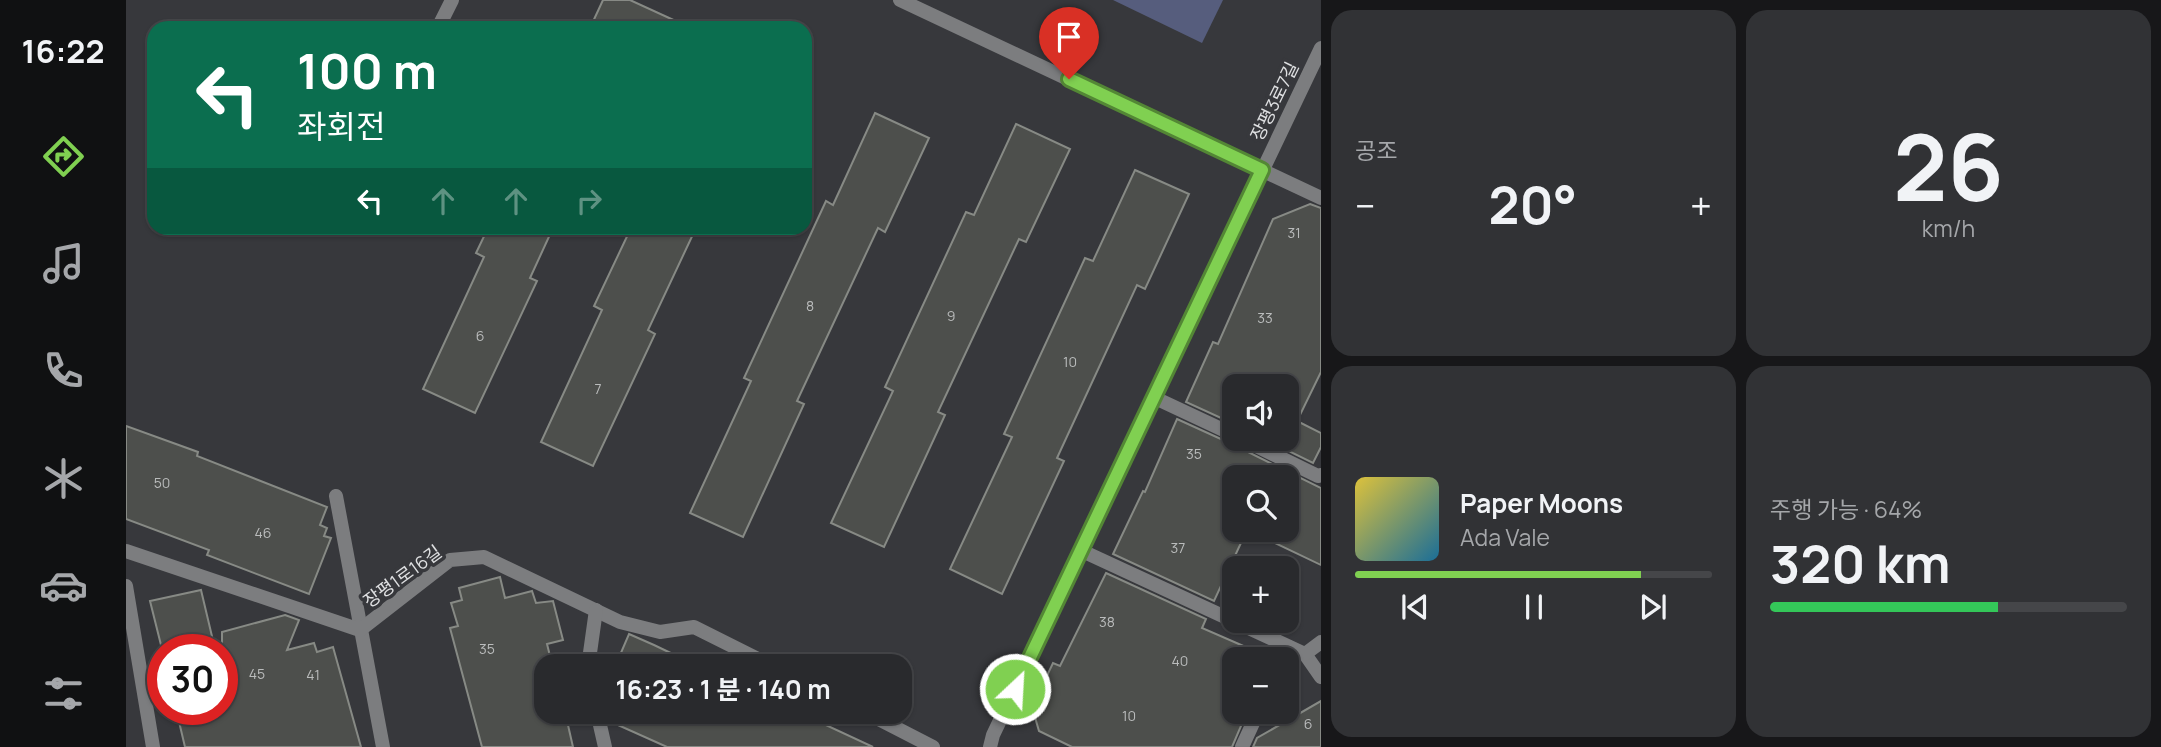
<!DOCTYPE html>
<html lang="ko">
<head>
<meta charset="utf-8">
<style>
  body { margin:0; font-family:Manrope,"Noto Sans KR",sans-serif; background:#313235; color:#f1f3f6; height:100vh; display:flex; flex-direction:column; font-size:26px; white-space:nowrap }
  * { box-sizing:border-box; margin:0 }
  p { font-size:23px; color:#a5a7aa }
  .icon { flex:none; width:38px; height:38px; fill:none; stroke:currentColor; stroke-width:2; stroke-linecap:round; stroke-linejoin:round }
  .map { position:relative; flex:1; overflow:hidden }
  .panel { display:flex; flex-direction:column; gap:10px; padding:10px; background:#171719; width:840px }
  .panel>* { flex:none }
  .banner { position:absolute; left:21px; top:21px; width:665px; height:214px; border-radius:21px; box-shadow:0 2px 5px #0004,0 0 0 2px #454649; background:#0b6e4f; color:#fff; overflow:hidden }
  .buttons { position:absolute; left:1096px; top:374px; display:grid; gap:14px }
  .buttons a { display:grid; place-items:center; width:77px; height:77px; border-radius:14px; background:#292a2d; box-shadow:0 2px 5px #0004,0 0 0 2px #454649; font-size:35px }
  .speed { position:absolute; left:21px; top:634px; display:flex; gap:14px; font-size:35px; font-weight:700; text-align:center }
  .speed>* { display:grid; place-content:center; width:91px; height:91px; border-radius:50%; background:#292a2d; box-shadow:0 2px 5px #0004,0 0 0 2px #454649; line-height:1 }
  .speed .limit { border:10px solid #d22; background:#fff; color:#111 }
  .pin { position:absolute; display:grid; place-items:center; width:60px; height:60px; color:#fff; margin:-72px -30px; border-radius:50% 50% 50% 0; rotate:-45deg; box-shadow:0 0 7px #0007 }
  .pin .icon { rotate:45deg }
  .me { position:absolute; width:77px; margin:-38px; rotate:25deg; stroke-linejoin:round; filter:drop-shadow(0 0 5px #0008) }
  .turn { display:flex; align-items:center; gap:24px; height:147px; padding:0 35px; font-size:32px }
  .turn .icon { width:91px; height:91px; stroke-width:2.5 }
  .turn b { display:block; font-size:49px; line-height:60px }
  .lanes { display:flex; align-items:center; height:66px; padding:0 35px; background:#0003; justify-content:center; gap:35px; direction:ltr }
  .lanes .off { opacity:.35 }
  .big { font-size:52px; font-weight:700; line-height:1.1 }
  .panel .card { flex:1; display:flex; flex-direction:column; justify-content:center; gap:10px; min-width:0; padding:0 24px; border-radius:21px; background:#313235 }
  .panel .dial { align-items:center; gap:0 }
  .dial b { font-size:91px; line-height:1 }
  .song { display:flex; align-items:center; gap:21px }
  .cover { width:84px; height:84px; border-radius:10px; background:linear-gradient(135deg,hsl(50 70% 55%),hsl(200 70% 35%)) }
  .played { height:7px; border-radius:4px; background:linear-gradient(90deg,#80d051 80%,#454649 80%) }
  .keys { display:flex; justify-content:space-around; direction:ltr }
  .heat { display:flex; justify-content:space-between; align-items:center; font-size:38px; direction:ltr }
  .charge { height:10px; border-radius:5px; background:linear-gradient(90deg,#34c759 64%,#454649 0) }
  .panel .tiles { flex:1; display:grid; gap:10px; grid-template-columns:repeat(2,1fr) }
  .trip { position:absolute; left:408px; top:654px; width:378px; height:70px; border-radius:21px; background:#292a2d; box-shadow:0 2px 5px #0004,0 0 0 2px #454649; font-weight:700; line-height:70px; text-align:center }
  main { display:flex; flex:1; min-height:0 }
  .dock { display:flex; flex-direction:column; width:126px; justify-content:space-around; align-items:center; background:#101112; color:#a5a7aa }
  .dock .icon { width:49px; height:49px }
  .dock .current { color:#80d051 }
  .dock b { font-size:32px; color:#f1f3f6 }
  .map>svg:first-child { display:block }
  .green { fill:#565d7d }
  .building { fill:#4d4f4c; stroke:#878a85; stroke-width:2 }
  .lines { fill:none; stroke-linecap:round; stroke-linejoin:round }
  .lane { stroke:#7c7d7f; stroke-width:14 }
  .street { stroke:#7c7d7f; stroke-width:14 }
  .route-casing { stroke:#538735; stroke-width:18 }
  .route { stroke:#80d051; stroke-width:12 }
  .labels { text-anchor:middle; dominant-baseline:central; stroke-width:7; stroke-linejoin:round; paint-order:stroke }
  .number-label { font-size:14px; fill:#babcbc }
  .street-label { font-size:18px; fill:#dfe0e2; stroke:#37383c }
</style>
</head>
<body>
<main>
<nav class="dock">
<b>16:22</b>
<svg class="icon current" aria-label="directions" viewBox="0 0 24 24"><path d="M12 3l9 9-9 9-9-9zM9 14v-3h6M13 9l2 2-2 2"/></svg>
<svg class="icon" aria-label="music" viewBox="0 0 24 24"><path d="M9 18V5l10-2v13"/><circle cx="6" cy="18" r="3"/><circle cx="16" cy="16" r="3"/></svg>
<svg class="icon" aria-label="phone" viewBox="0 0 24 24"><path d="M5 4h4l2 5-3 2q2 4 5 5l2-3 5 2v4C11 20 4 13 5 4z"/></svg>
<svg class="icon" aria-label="climate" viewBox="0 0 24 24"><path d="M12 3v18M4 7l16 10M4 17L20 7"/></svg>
<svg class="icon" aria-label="car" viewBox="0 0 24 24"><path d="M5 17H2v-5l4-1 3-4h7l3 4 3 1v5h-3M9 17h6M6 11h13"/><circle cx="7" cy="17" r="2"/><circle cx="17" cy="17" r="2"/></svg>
<svg class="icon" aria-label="filters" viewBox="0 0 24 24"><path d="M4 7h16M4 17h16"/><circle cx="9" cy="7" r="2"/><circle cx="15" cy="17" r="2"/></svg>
</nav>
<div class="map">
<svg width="1195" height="747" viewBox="0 0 1195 747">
  <rect width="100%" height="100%" fill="#37383c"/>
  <path class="green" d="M 987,0 L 1097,0 L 1076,43 Z"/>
  <g class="building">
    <path d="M 477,0 L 504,0 L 565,28 L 464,28 Z"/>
    <path d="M 749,113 L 803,138 L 759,232 L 752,228 L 671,401 L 678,404 L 617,537 L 564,513 L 625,381 L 618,378 L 700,201 L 707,205 Z"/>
    <path d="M 890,124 L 944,149 L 900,242 L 893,239 L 812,412 L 819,415 L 758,547 L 705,523 L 767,391 L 759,387 L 840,212 L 848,215 Z"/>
    <path d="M 1009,170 L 1063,194 L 1019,289 L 1011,285 L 931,458 L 938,461 L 876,594 L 824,569 L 886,437 L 878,434 L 959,258 L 967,261 Z"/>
    <path d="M 1184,204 L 1195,208 L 1195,372 L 1171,421 L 1195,433 L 1195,447 L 1187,463 L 1138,439 L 1160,439 L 1160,387 L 1108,387 L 1108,424 L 1060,402 L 1087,342 L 1092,344 L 1147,219 Z"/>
    <path d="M 362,228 L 427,228 L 404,278 L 411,281 L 349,413 L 297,389 L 358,257 L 350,253 Z"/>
    <path d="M 505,228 L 570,228 L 522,330 L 529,334 L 467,466 L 415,442 L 476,310 L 468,306 Z"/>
    <path d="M 1051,419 L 1108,445 L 1195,488 L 1195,565 L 1122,530 L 1160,530 L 1160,478 L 1108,478 L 1108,530 L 1121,530 L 1088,601 L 987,554 L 1017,491 L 1019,492 Z"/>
    <path d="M 0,426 L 72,452 L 71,456 L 201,507 L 194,525 L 201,528 L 198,536 L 205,538 L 183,594 L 81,555 L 83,550 L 0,519 Z"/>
    <path d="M 980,573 L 1080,619 L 1076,628 L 1145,658 L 1108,660 L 1108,712 L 1121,712 L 1106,747 L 946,747 L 913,731 L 906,707 L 927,663 L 934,666 Z"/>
    <path d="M 374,577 L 379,598 L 406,591 L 410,603 L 427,601 L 437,640 L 421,644 L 424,656 L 420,657 L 420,712 L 439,712 L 447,747 L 356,747 L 324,628 L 332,626 L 325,603 L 336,600 L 333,588 Z"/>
    <path d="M 75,590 L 89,649 L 36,649 L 24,601 Z"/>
    <path d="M 159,615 L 173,620 L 161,650 L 188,643 L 191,652 L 207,647 L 235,747 L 59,747 L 50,709 L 96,709 L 96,632 Z"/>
    <path d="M 503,634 L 528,645 L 574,667 L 502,667 L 491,662 Z"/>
    <path d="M 1195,701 L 1195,747 L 1127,747 L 1131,738 Z"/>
    <path d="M 481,712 L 672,712 L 747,747 L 541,747 L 483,721 Z"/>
  </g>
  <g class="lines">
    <g class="lane">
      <path d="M 1027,397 L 1108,435"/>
      <path d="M 1116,439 L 1192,476 L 1195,475"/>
      <path d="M 1179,654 L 1195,677"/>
      <path d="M 1157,660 L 1163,647"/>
      <path d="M 1116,747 L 1132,712"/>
    </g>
    <g class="street">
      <path d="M 774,0 L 1195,198"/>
      <path d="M 312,28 L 326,0"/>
      <path d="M 210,496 L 257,747"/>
      <path d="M 954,550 L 1179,654 L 1195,642"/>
      <path d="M 0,551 L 234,630 L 324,560 L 358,557 L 494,622 L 534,632 L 568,627 L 648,667"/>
      <path d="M 0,586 L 27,747"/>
      <path d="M 462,667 L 470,610"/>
      <path d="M 471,712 L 479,747"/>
      <path d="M 739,712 L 807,747"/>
      <path d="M 864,747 L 867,735 L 1195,48"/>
    </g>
  </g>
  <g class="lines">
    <g class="route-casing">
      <path id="route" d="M 889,689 L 1136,170 L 943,79"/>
    </g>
    <use href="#route" class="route"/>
  </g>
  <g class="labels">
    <g class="number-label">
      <text x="1168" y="232">31</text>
      <text x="684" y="305">8</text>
      <text x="825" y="315">9</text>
      <text x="1139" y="317">33</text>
      <text x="354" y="335">6</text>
      <text x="944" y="361">10</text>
      <text x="472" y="388">7</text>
      <text x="1068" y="453">35</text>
      <text x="36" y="482">50</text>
      <text x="137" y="532">46</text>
      <text x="1052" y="547">37</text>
      <text x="981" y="621">38</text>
      <text x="361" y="648">35</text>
      <text x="1054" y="660">40</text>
      <text x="131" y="673">45</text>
      <text x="187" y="674">41</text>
      <text x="1003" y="715">10</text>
      <text x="1182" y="723">6</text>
    </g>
    <g class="street-label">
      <text transform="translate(1148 101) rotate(-64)">장평3로7길</text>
      <text transform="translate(276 576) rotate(-36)">장평1로16길</text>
    </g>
  </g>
</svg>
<div class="buttons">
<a><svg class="icon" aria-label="sound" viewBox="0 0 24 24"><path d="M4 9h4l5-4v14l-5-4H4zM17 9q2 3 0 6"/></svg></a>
<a><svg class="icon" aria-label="search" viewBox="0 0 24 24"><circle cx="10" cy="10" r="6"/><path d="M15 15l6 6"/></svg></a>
<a>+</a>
<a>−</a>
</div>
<div class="speed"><div class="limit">30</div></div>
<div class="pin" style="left:943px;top:79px;background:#d93025"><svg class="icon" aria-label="arrive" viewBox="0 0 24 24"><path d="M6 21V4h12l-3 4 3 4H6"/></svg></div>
<svg class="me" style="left:889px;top:689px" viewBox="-20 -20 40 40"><circle r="17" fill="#80d051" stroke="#fff" stroke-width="3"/><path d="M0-11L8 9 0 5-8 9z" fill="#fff"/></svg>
<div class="trip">16:23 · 1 분 · 140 m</div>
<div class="banner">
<div class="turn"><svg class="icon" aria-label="left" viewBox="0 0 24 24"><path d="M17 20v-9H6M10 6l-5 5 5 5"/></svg><div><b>100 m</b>좌회전</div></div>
<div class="lanes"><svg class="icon" aria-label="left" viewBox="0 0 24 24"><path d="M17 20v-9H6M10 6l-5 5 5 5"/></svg><svg class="icon off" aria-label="ahead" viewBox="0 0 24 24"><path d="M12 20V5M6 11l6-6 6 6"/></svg><svg class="icon off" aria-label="ahead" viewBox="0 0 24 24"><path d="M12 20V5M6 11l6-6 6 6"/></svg><svg class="icon off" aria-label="right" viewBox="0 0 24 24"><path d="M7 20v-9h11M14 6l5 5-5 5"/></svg></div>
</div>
</div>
<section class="panel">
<div class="tiles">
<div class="card"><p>공조</p>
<div class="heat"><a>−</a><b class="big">20°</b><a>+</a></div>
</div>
<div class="card dial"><b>26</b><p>km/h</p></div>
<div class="card">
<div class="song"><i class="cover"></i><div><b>Paper Moons</b><p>Ada Vale</p></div></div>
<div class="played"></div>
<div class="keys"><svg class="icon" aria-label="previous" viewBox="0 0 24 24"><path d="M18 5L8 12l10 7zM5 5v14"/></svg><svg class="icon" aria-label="pause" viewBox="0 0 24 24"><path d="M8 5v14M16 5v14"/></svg><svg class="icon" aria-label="next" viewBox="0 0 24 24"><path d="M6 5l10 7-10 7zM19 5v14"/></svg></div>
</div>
<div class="card"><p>주행 가능 · 64%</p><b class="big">320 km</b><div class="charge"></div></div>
</div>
</section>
</main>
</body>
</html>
